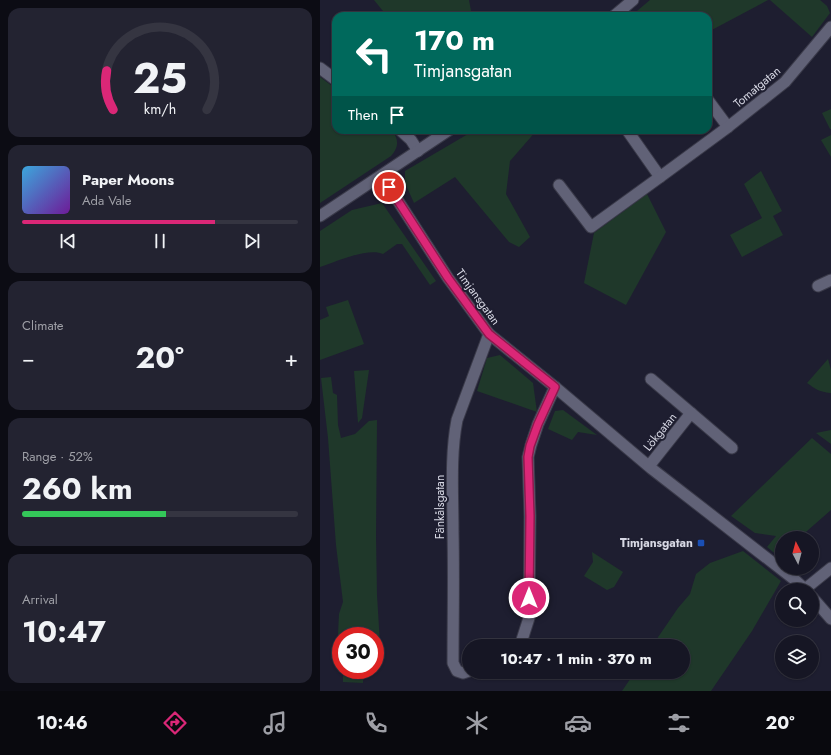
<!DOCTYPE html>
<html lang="en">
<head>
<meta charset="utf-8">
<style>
  body { margin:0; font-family:Jost,sans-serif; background:#232331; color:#f1f3f6; height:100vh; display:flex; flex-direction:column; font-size:15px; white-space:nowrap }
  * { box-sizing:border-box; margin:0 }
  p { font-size:13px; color:#9e9fa6 }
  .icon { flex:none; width:22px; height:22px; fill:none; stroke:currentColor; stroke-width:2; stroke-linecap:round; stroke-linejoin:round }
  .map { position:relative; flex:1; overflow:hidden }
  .side { display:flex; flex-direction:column; gap:8px; padding:8px; background:#0c0c14; width:320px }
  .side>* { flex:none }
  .top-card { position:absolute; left:12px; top:12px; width:380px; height:122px; border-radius:12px; box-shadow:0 1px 3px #0004,0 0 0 1px #353541; background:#00695c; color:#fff; overflow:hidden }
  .needle { width:26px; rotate:354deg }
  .controls { position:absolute; left:455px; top:531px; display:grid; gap:8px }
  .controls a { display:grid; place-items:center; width:44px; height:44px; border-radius:50%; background:#161624; box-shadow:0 1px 3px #0004,0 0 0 1px #353541; font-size:20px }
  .speed { position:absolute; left:12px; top:627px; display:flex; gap:8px; font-size:20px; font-weight:700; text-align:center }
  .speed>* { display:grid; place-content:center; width:52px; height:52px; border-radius:50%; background:#161624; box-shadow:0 1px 3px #0004,0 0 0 1px #353541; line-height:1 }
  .speed .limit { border:6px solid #d22; background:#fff; color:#111 }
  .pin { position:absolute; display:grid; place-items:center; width:34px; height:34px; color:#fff; margin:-17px; border:2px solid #fff; border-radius:50%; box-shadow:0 1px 4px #0007 }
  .me { position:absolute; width:44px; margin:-22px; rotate:0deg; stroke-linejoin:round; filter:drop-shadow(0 0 3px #0008) }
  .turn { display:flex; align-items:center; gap:14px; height:84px; padding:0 16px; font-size:18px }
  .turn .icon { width:52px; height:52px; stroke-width:2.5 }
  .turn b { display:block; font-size:28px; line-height:34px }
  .then { display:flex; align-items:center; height:38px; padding:0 16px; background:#0003; gap:8px; font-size:15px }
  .big { font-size:30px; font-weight:700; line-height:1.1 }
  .side .tile { flex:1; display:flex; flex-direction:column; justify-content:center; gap:6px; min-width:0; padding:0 14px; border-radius:12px; background:#232331 }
  .side .dial { align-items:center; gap:0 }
  .dial svg { height:104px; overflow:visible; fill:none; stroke:#353541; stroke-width:7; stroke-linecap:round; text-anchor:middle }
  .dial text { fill:#f1f3f6; stroke:none }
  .song { display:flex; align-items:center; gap:12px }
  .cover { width:48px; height:48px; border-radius:6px; background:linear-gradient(135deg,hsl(200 70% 55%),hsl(280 70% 35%)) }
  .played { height:4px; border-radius:2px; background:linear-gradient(90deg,#db2777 70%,#353541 70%) }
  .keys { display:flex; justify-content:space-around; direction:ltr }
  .heat { display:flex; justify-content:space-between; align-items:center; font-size:22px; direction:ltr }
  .charge { height:6px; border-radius:3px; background:linear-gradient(90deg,#34c759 52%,#353541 0) }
  .trip { position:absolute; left:142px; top:639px; width:228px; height:40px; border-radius:20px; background:#161624; box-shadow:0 1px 3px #0004,0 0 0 1px #353541; font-weight:700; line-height:40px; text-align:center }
  .tab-bar { display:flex; height:64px; justify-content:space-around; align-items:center; background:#09090e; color:#9e9fa6 }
  .tab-bar .icon { width:28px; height:28px }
  .tab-bar .on { color:#db2777 }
  .tab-bar b { font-size:18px; color:#f1f3f6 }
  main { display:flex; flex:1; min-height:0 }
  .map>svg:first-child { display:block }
  .green { fill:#1f382a }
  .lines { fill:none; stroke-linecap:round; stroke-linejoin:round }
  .minor-casing { stroke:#3a3a49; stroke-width:13 }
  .minor { stroke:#616277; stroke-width:11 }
  .route-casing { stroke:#8e194d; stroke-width:10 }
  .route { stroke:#db2777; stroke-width:7 }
  .transit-dot { fill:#1a4fb4; stroke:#1e1e30; stroke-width:1.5 }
  .labels { text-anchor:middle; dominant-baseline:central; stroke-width:4; stroke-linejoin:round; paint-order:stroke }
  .street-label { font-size:12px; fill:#d7d8e4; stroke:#1e1e30 }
  .poi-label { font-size:12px; font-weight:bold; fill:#d7d8e4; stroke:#1e1e30; text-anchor:end }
</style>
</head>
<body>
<main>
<section class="side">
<div class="tile dial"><svg viewBox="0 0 100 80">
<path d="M14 69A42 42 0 1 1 86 69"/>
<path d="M14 69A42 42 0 0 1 9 39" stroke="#db2777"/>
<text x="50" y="56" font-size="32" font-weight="700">25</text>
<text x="50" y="72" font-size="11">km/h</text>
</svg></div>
<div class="tile">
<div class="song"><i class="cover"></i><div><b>Paper Moons</b><p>Ada Vale</p></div></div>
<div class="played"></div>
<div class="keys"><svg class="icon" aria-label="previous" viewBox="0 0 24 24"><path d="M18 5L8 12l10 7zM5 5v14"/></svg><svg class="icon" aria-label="pause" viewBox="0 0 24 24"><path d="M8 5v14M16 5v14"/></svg><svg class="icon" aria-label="next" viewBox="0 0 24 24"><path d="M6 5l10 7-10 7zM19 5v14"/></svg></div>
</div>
<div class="tile"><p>Climate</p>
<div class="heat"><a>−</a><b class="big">20°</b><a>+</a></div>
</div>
<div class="tile"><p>Range · 52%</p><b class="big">260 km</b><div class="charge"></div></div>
<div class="tile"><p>Arrival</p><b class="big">10:47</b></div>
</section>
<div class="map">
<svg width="511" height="691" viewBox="0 0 511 691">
  <rect width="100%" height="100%" fill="#1e1e30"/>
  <g class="green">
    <path d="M 54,0 L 149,0 L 152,16 L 67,16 Z"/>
    <path d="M 330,0 L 448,0 L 388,32 L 388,16 L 311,16 Z"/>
    <path d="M 450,0 L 500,0 L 507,6 L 510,13 L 492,37 Z"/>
    <path d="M 0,77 L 16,89 L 16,130 L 72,130 C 79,140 79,147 71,156 L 0,203 Z"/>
    <path d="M 511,109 L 511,129 L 510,129 L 502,113 Z"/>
    <path d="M 158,130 L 217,130 L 190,161 L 186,194 L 210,237 L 199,247 L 189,242 L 135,177 L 94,203 L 85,183 L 85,171 L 148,134 L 156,132 Z"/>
    <path d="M 511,135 L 511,157 L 501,140 Z"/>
    <path d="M 441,171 L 462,211 L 453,216 L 463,235 L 422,257 L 410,235 L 442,218 L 424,184 Z"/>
    <path d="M 327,194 L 346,232 L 306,305 L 264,283 L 274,233 Z"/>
    <path d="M 62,203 L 116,281 L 110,285 L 82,244 L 77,244 L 63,254 C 49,247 15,262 0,267 L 0,231 L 32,210 Z"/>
    <path d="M 28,300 L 44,344 L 0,360 L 0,320 L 9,316 L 6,307 Z"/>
    <path d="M 180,355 L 213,383 L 217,412 L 157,391 L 167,358 Z"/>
    <path d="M 508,359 L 511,370 L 511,393 L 510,393 C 500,392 495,389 487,383 Z"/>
    <path d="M 49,370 L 42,418 L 38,423 L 34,371 Z"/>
    <path d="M 11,377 L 13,393 L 17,395 L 18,425 L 21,438 L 35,434 L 49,421 L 57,420 L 56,537 L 57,595 L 61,660 L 55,659 L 55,636 L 21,636 L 21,655 L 17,655 L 19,614 L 23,602 L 16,545 L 8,438 L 1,378 Z"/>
    <path d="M 243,410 L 277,435 L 258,432 L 252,440 L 228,429 L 235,411 Z"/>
    <path d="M 511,430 L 511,444 L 496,433 Z"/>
    <path d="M 492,438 L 511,454 L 511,510 L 479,538 L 462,538 L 462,553 L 458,556 L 447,547 L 456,536 L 435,533 L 411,516 Z"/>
    <path d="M 423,551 L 461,581 L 432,631 L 391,691 L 302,691 L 315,672 L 363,672 L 363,646 L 332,646 L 358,608 L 370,594 L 376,574 L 390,563 Z"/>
    <path d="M 272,552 L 303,572 L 294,587 L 287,590 L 264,576 L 273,562 Z"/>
    <path d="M 23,670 L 43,670 L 43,683 L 23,682 Z"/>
  </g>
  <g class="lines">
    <g class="minor-casing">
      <g id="minor">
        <path d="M 294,16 L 313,0"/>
        <path d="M 0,68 L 16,80"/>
        <path d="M 388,100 L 408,127"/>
        <path d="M 80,130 L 91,140 L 98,151"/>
        <path d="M 307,130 L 340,177"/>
        <path d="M 61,176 L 69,187 L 128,278 L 169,334 L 235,387 L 332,469 L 475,580 L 486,590"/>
        <path d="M 239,185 L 271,227 L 340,177 L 408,127 L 465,82 L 511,27"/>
        <path d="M 0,216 L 129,130"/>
        <path d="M 498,286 L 511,280"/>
        <path d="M 331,379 L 371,413"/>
        <path d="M 329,466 L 371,413 L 412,448"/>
        <path d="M 485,589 L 511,568"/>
        <path d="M 492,597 L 511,619"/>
        <path d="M 200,646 L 209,618 L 210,516 L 208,457 L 211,445 L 218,424 L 235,387"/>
        <path d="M 149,671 L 143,673 L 137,671 L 133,663 C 133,620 134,576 133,532 C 133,495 130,456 137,420 L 169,334"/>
      </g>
    </g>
    <use href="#minor" class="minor"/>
  </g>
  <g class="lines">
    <g class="route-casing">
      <path id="route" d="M 69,187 L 128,278 L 169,334 L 235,387 L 218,424 L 210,446 L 208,457 L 210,516 L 209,598"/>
    </g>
    <use href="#route" class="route"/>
  </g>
  <rect class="transit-dot" x="377" y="539" width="8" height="8" rx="2"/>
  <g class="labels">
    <g class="street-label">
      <text transform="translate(437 87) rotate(-40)">Tomatgatan</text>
      <text transform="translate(158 297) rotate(54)">Timjansgatan</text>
      <text transform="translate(340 432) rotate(-51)">Lökgatan</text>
      <text transform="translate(120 507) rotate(-90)">Fänkålsgatan</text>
    </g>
    <g class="poi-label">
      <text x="373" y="543">Timjansgatan</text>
    </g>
  </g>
</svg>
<div class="controls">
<a><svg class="needle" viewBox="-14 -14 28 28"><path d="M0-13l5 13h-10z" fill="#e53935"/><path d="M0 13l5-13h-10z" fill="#9e9fa6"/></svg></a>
<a><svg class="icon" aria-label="search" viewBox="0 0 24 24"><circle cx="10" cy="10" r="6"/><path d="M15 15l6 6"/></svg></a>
<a><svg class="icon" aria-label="layers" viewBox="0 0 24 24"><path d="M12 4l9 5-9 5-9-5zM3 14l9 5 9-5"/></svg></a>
</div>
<div class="speed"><div class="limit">30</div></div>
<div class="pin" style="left:69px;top:187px;background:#d93025"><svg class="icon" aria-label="arrive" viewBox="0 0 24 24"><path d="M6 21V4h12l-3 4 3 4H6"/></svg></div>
<svg class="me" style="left:209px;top:598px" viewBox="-20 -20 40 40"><circle r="17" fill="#db2777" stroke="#fff" stroke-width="3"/><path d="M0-11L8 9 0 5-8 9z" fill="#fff"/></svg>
<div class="trip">10:47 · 1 min · 370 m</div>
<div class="top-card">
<div class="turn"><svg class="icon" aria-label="left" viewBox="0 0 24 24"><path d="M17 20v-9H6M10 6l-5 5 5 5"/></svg><div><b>170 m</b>Timjansgatan</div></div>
<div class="then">Then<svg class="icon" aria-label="arrive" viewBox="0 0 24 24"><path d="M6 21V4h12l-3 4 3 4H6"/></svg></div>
</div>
</div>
</main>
<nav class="tab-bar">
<b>10:46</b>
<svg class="icon on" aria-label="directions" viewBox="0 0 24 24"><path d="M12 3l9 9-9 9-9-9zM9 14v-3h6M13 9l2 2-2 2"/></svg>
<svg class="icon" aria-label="music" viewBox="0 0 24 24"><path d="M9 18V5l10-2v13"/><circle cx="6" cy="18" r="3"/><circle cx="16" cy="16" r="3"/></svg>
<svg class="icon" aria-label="phone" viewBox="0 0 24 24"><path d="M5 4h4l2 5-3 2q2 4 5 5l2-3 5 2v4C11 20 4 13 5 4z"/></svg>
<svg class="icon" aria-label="climate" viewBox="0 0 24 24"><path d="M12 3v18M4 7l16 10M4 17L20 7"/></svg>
<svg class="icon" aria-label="car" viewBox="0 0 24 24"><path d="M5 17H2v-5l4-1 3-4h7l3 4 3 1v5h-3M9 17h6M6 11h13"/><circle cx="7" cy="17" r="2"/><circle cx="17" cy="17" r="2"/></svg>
<svg class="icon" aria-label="filters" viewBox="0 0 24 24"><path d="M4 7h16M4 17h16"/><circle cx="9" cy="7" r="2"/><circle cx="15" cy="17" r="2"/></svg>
<b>20°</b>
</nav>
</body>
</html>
